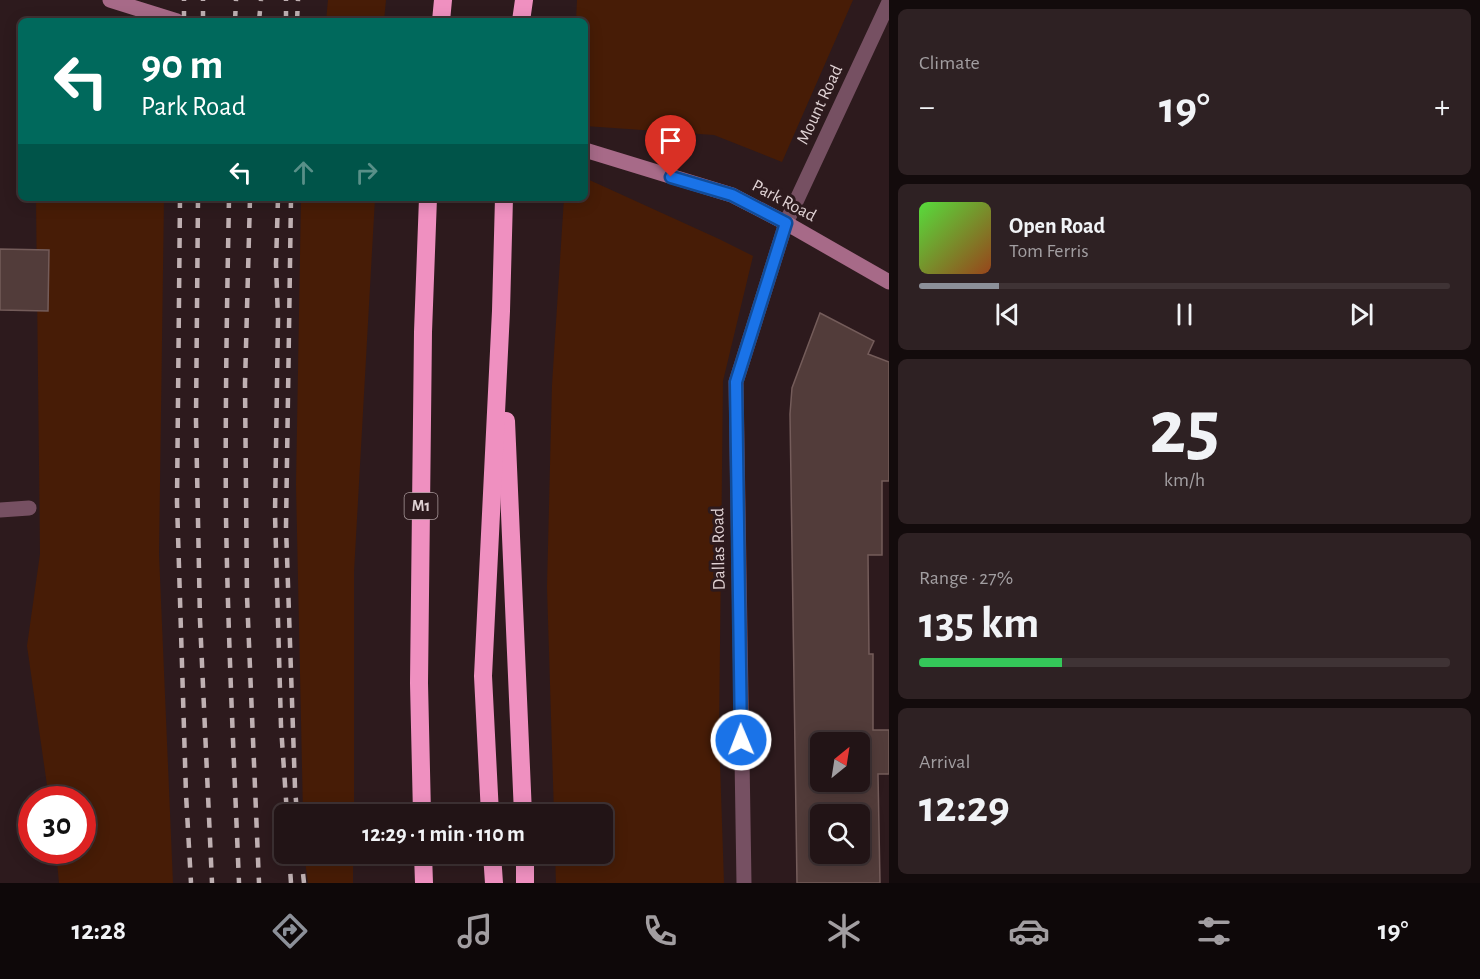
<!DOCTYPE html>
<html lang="en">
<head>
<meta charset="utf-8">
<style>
  body { margin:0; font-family:"Alegreya Sans",sans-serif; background:#2e2123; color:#f1f3f6; height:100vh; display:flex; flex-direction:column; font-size:22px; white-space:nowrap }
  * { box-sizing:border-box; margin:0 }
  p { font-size:20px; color:#a29ea1 }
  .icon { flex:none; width:33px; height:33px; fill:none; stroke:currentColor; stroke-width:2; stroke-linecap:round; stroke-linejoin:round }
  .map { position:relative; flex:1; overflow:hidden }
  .sheet { display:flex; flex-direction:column; gap:9px; padding:9px; background:#130b0c; width:591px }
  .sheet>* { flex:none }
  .guide { position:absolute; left:18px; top:18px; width:570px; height:183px; border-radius:9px; box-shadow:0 3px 15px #0003,0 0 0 2px #3f3335; background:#00695c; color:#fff; overflow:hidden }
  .needle { width:39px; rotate:30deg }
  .buttons { position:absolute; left:810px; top:732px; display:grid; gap:12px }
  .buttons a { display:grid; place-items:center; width:60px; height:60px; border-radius:9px; background:#221416; box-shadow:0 3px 15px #0003,0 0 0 2px #3f3335; font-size:30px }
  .speed { position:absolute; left:18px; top:786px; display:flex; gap:12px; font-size:30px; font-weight:700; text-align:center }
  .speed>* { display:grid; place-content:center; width:78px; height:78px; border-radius:50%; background:#221416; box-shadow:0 3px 15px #0003,0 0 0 2px #3f3335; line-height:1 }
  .speed .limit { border:9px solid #d22; background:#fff; color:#111 }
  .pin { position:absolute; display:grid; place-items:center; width:51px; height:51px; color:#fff; margin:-62px -26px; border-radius:50% 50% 50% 0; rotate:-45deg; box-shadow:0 0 6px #0007 }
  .pin .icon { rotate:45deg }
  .me { position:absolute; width:66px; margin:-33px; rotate:359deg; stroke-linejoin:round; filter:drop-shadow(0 0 4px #0008) }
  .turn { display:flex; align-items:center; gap:21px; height:126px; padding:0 24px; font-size:27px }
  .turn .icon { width:78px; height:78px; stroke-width:2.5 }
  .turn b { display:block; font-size:42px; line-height:51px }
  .lanes { display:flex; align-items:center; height:57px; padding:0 24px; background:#0003; justify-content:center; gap:30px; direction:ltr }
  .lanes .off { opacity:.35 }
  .big { font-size:45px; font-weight:700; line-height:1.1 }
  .sheet .tile { flex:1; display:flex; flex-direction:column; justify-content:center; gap:9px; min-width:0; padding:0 21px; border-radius:9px; background:#2e2123 }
  .sheet .dial { align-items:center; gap:0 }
  .dial b { font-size:78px; line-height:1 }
  .song { display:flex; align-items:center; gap:18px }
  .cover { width:72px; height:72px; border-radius:9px; background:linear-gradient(135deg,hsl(110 70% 55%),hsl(20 70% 35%)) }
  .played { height:6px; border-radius:3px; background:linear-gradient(90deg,#8c9099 15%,#3f3335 15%) }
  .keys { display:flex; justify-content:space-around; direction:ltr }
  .heat { display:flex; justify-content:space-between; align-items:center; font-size:33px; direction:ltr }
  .charge { height:9px; border-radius:4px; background:linear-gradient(90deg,#34c759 27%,#3f3335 0) }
  .trip { position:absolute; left:274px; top:804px; width:339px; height:60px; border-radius:9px; background:#221416; box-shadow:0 3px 15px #0003,0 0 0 2px #3f3335; font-weight:700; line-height:60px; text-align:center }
  .menu { display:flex; height:96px; justify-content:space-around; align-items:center; background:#0e0809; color:#a29ea1 }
  .menu .icon { width:42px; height:42px }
  .menu .active { color:#8c9099 }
  .menu b { font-size:27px; color:#f1f3f6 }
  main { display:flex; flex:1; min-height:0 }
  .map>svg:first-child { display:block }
  .green { fill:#471c06 }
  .building { fill:#523c3a; stroke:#745c5a; stroke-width:1.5; fill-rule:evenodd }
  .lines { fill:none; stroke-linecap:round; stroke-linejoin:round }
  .lane { stroke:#765062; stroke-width:15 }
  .street { stroke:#765062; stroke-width:15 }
  .secondary { stroke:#a76a88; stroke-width:15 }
  .highway { stroke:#ef90c0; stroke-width:18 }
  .rail { stroke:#bfb0b2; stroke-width:4.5; stroke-dasharray:10 10; stroke-linecap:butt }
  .route-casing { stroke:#114b97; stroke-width:15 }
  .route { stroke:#1a73e8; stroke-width:10 }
  .labels { text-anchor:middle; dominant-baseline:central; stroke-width:6; stroke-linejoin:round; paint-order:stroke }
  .shield { fill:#2d1a1d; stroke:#aa9a9c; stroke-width:1.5 }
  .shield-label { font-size:16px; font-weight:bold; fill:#dfd1d3 }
  .street-label { font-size:18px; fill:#dfd1d3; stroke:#2d1a1d }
</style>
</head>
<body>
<main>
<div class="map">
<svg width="889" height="883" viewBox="0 0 889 883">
  <rect width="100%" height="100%" fill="#2d1a1d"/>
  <g class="green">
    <path d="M 328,0 L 386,0 L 384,21 L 326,21 Z"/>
    <path d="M 577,0 L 853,0 L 782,162 L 714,135 L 585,126 L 585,21 L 576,21 Z"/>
    <path d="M 585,178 L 719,239 L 753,256 L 723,381 L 719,733 L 724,883 L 556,883 L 555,854 L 603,854 L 603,814 L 554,814 L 547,587 L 552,385 L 564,198 L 585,198 Z"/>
    <path d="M 36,198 L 164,198 L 159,554 L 173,883 L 59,883 L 56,851 L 82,850 L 82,800 L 49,799 L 27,646 L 40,554 Z"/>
    <path d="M 301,198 L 375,198 L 354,572 L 354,814 L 303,814 L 296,485 Z"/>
    <path d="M 304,854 L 353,854 L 353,883 L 308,883 Z"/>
  </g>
  <g class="building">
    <path d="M 0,249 L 49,250 L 48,311 L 0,310 Z"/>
    <path d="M 820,313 L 874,341 L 868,354 L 889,362 L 889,481 L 882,481 L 882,555 L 868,555 L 869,654 L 873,654 L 873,730 L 889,730 L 889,774 L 878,774 L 880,883 L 797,883 L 790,414 L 792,388 ZM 820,742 L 860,742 L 860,782 L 820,782 ZM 820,814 L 860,814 L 860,854 L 820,854 Z"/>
  </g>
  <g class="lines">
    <path class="lane" d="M 0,510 L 29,508"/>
    <path class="street" d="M 744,883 L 736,382 L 786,223 L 889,2"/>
    <g class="secondary">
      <path d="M 110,0 L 177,21"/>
      <path d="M 585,150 L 732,195 L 786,223 L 889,282"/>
    </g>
    <g class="highway">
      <path d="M 441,21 L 443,0"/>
      <path d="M 521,21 L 524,0"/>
      <path d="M 506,421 L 523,814"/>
      <path d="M 422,814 L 419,683 L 423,332 L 428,198"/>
      <path d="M 490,814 L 483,676 L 501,311 L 504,198"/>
      <path d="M 423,854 L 424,883"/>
      <path d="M 492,854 L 494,883"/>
      <path d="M 525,854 L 525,883"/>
    </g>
    <g class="rail">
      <path d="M 184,21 L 184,0"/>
      <path d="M 203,21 L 203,0"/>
      <path d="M 235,21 L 236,0"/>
      <path d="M 259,21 L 261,0"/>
      <path d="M 286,21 L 286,0"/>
      <path d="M 297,21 L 298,0"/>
      <path d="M 180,198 L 177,502 L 186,794 L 191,883"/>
      <path d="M 198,198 L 196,420 L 200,620 L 212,883"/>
      <path d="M 229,198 C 227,304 225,410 226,516 C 228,638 234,761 239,883"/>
      <path d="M 250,198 L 245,384 L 247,596 L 259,883"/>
      <path d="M 278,198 L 276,264 L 278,319 L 275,514 L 281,726 L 287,814"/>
      <path d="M 291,198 L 286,527 L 295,788 L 297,814"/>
      <path d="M 289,854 L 291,883"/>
      <path d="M 301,854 L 304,883"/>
    </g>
  </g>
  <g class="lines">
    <g class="route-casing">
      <path id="route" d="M 671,177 L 732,195 L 786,223 L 736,382 L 741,740"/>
    </g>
    <use href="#route" class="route"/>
  </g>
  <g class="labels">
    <rect class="shield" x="404.5" y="493" width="33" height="26" rx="4.5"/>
    <g class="shield-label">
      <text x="421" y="506">M1</text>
    </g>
    <g class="street-label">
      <text transform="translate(820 105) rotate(-65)">Mount Road</text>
      <text transform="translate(784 201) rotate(28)">Park Road</text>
      <text transform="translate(719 549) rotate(-91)">Dallas Road</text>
    </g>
  </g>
</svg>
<div class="buttons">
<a><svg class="needle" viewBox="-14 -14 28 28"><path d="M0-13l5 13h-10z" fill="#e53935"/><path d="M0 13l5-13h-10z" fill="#a29ea1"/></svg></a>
<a><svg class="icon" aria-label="search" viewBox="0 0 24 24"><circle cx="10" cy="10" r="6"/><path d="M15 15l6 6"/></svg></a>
</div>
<div class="speed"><div class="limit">30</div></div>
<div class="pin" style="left:671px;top:177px;background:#d93025"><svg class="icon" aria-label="arrive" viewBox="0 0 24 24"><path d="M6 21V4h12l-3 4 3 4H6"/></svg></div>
<svg class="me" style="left:741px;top:740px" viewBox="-20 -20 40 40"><circle r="17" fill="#1a73e8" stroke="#fff" stroke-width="3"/><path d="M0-11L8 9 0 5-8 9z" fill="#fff"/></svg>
<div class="trip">12:29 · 1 min · 110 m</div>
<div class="guide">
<div class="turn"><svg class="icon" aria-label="left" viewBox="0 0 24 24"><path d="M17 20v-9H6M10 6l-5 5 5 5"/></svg><div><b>90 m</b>Park Road</div></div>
<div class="lanes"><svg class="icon" aria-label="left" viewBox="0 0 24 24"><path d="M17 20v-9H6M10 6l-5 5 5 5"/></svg><svg class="icon off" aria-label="ahead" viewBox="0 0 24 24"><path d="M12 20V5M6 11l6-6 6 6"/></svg><svg class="icon off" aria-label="right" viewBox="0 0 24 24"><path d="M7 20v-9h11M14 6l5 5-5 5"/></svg></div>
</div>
</div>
<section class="sheet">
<div class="tile"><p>Climate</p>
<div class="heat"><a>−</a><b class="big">19°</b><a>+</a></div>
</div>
<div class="tile">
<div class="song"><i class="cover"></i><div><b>Open Road</b><p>Tom Ferris</p></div></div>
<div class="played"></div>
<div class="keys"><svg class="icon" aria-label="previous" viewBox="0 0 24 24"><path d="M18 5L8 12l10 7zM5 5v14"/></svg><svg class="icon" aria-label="pause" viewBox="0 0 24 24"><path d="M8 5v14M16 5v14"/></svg><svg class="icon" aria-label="next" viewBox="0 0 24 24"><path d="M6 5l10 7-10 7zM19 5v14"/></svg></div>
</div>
<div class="tile dial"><b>25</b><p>km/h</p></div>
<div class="tile"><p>Range · 27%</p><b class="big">135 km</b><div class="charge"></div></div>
<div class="tile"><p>Arrival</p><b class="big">12:29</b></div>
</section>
</main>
<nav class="menu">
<b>12:28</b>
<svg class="icon active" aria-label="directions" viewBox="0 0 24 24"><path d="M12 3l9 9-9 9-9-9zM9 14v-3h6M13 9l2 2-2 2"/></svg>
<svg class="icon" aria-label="music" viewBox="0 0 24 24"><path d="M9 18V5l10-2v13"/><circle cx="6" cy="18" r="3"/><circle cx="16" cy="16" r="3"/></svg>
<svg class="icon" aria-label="phone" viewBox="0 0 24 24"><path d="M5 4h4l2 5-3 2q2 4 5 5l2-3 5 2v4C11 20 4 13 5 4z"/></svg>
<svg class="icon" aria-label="climate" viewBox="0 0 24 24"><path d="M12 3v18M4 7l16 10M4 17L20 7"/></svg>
<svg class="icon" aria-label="car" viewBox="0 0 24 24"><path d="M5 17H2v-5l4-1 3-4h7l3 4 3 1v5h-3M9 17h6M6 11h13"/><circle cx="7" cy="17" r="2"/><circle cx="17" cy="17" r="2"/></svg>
<svg class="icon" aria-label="filters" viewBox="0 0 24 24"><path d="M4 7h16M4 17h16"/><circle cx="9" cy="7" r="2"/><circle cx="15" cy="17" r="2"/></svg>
<b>19°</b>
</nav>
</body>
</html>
